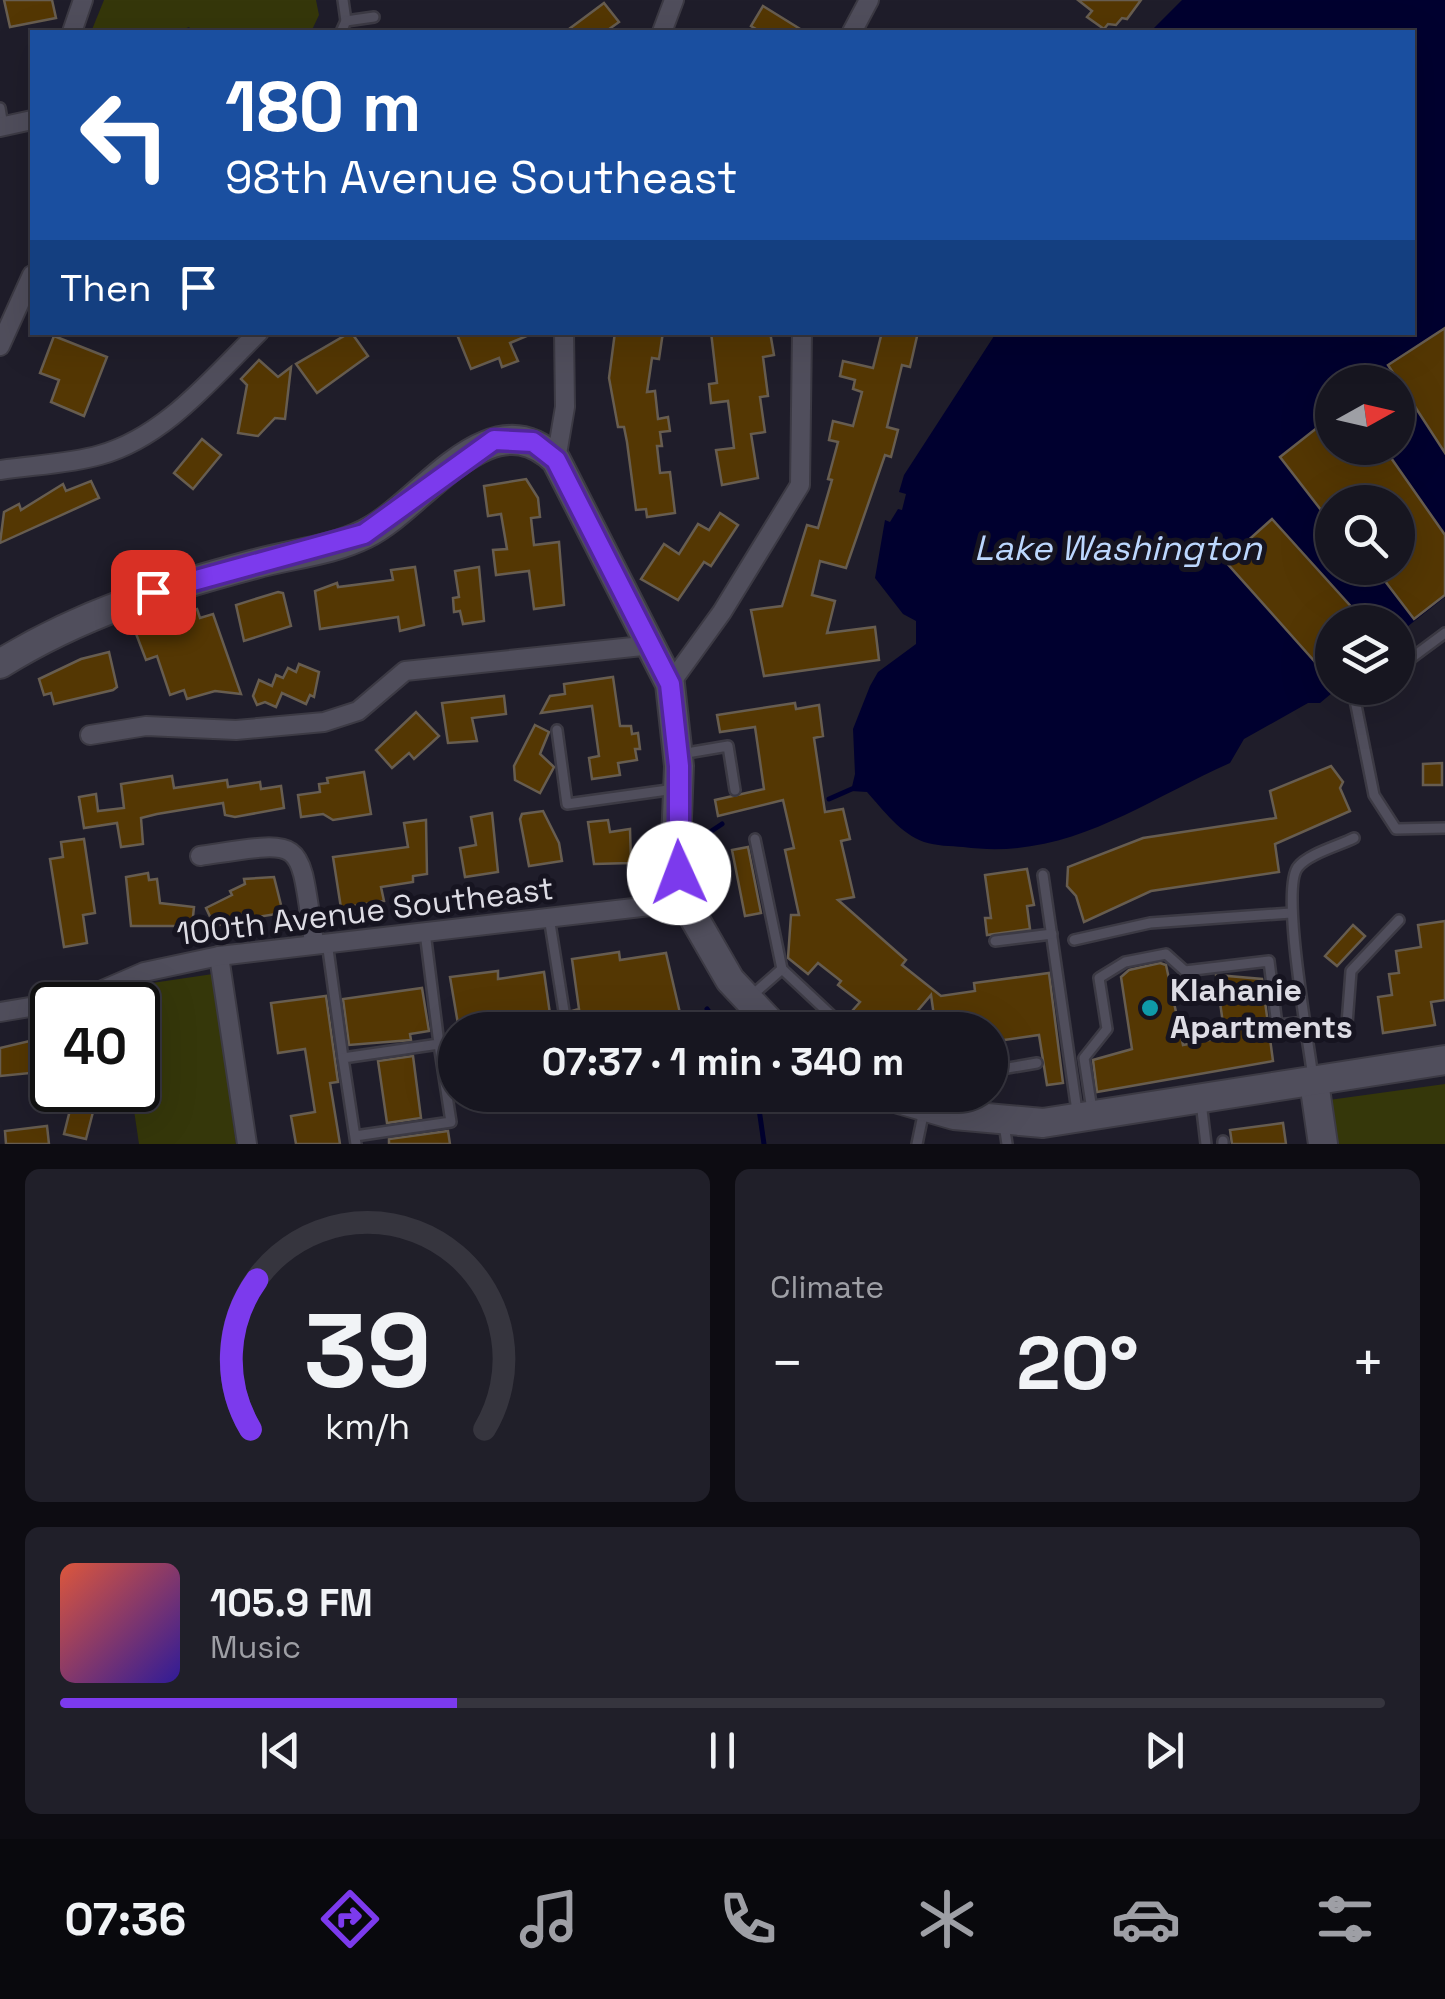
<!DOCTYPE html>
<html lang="en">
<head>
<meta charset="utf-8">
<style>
  body { margin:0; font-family:"Space Grotesk",sans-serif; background:#201f29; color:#f1f3f6; height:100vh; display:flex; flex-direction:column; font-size:38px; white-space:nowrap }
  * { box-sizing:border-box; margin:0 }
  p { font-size:32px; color:#9e9fa5 }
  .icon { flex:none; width:55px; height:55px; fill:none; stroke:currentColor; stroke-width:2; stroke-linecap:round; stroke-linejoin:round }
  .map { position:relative; height:1144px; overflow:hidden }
  .side { display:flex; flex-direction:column; gap:25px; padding:25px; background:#0d0c12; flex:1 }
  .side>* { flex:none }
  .banner { position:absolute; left:30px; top:30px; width:1385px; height:305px; border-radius:0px; box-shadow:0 10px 40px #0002,0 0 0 2px #36353e; background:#1a4fa0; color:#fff; overflow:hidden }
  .needle { width:65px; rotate:82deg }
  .buttons { position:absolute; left:1315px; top:365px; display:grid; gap:20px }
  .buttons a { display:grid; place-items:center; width:100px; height:100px; border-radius:50%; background:#171620; box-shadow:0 10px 40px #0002,0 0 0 2px #36353e; font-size:50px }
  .speed { position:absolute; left:30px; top:982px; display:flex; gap:20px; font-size:50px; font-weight:700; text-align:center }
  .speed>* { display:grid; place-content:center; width:130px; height:130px; border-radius:50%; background:#171620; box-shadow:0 10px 40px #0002,0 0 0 2px #36353e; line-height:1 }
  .speed .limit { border:5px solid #111; border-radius:15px; background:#fff; color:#111 }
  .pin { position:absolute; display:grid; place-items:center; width:85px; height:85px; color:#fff; margin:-42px; border-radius:20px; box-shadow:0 5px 15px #0006 }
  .me { position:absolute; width:110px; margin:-55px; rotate:358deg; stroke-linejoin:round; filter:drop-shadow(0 0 8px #0008) }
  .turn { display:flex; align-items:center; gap:35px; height:210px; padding:0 30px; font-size:45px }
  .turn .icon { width:130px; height:130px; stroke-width:2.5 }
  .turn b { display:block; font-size:70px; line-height:85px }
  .then { display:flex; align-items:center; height:95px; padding:0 30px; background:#0003; gap:20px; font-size:38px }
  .big { font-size:75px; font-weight:600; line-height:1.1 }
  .side .tile { flex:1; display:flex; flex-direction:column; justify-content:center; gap:15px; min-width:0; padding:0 35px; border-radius:15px; background:#201f29 }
  .side .dial { align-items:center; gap:0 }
  .dial svg { height:260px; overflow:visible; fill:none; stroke:#36353e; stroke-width:7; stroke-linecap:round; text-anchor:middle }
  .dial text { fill:#f1f3f6; stroke:none }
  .song { display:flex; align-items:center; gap:30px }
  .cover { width:120px; height:120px; border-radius:15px; background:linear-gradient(135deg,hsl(10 70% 55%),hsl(250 70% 35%)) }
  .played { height:10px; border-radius:5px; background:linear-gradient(90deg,#7c3aed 30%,#36353e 30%) }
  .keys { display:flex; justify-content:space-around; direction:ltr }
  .heat { display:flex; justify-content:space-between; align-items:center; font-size:55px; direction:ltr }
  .side .tiles { flex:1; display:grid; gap:25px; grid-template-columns:1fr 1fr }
  .tile:last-child { grid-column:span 2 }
  .trip { position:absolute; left:438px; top:1012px; width:570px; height:100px; border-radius:50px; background:#171620; box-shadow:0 10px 40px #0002,0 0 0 2px #36353e; font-weight:600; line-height:100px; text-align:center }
  .tabs { display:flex; height:160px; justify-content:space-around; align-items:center; background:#09090d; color:#9e9fa5 }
  .tabs .icon { width:70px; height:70px }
  .tabs .on { color:#7c3aed }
  .tabs b { font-size:45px; color:#f1f3f6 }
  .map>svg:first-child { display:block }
  .green { fill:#35370a }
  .water { fill:#00002f; fill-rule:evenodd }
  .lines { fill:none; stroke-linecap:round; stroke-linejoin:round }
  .stream { stroke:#00002f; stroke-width:5 }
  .building { fill:#543703; stroke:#675d50; stroke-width:2.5 }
  .lane-casing { stroke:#3c3a44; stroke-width:14 }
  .street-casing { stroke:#3c3a44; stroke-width:22 }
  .secondary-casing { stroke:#3c3a44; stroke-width:32 }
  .lane { stroke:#504e5c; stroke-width:9 }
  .street { stroke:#504e5c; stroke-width:18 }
  .secondary { stroke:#504e5c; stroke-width:28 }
  .route-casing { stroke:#51269a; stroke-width:25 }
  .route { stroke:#7c3aed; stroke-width:18 }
  .culture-dot { fill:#0f9aa8; stroke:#161420; stroke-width:4 }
  .labels { text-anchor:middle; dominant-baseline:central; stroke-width:10; stroke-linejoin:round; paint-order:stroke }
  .street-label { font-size:32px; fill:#dddce4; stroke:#161420 }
  .poi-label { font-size:32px; font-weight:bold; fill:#dddce4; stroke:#161420; text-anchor:start }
  .water-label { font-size:35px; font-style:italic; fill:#bcd7fe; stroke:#161420 }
</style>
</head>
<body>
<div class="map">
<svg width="1445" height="1144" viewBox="0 0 1445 1144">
  <rect width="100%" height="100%" fill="#1f1d2a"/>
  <g class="green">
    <path d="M 104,0 L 316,0 L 319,15 L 311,32 L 193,32 L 189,27 L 177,32 L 91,32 Z"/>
    <path d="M 213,974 L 236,1144 L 139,1144 L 131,1090 L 138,1090 L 138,1005 L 121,1005 L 152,983 Z"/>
    <path d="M 1445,1084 L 1445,1144 L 1334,1144 L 1329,1100 Z"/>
  </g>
  <path class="water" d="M 1182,0 L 1445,0 L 1445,597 L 1398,634 L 1398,622 L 1332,622 L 1332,688 L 1338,688 L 1320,703 L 1308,703 L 1244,739 L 1230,763 C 1140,803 1067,861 963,847 C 951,846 936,846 924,842 C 901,834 883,810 867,792 L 851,791 L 855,774 L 853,729 L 870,686 L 878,672 L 916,644 L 916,621 L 903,614 L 875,578 L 885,520 L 890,522 L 898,509 L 902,510 L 906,494 L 899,492 L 904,475 L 996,333 L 1412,332 L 1412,32 L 1150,32 ZM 1332,382 L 1398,382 L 1398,448 L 1332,448 ZM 1332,502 L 1398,502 L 1398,568 L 1332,568 Z"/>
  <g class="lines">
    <g class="stream">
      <path d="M 829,799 L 854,788"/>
      <path d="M 707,834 L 722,824"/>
      <path d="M 707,1009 L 722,1030"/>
      <path d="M 757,1095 L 764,1144"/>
    </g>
  </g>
  <g class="building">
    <path d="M 4,0 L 52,0 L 56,18 L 10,27 Z"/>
    <path d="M 1078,0 L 1141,0 L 1127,19 L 1122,18 L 1116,25 L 1108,24 L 1104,29 L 1087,17 L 1092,11 Z"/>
    <path d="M 604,3 L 619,22 L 605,32 L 565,32 Z"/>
    <path d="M 763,6 L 805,32 L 761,32 L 751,26 Z"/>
    <path d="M 1445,328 L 1445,453 L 1388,365 Z"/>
    <path d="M 351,332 L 368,356 L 317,393 L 296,364 Z"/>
    <path d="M 456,332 L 534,332 L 534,333 L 510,343 L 518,361 L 502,367 L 499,358 L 471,369 Z"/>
    <path d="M 615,332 L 663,332 L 659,359 L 652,358 L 647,392 L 655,391 L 658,419 L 668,417 L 670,431 L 660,432 L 662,446 L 657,446 L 660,473 L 670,472 L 675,513 L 647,517 L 646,509 L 636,510 L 627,442 L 624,427 L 618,427 L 609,378 Z"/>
    <path d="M 711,332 L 770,332 L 774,355 L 763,357 L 768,396 L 760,397 L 765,432 L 751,434 L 758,478 L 722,485 L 716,450 L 734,448 L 728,401 L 711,403 L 709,384 L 717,383 Z"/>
    <path d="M 882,332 L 918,332 L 910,367 L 902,365 L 887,427 L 898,430 L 891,457 L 885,455 L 846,568 L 820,561 L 812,595 L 835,601 L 827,633 L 875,627 L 879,660 L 764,676 L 751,610 L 782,606 L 807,525 L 818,528 L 832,480 L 828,479 L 838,442 L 829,440 L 833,421 L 853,426 L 862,392 L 853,389 L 855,380 L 840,376 L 843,361 L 873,368 Z"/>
    <path d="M 54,336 L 107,357 L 84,416 L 51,402 L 59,380 L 40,373 Z"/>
    <path d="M 259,360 L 278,377 L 291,367 L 285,419 L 275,418 L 258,436 L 238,433 L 247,385 L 241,379 Z"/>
    <path d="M 1332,416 L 1332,448 L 1399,448 L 1389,455 L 1445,535 L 1445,595 L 1414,619 L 1375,568 L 1398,568 L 1398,502 L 1332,502 L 1332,518 L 1324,507 L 1321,510 L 1280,457 Z"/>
    <path d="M 202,439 L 221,455 L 193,489 L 174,473 Z"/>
    <path d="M 526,479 L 538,498 L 540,517 L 531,518 L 534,545 L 559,542 L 564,605 L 534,609 L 529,571 L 496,575 L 493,550 L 507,549 L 501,514 L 488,516 L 484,486 Z"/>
    <path d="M 91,481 L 99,498 L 0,543 L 4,512 L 19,504 L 21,510 L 63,484 L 66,491 Z"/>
    <path d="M 720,513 L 738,525 L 711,566 L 704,562 L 678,600 L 641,579 L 664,544 L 679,554 L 698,524 L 709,530 Z"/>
    <path d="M 1272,519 L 1365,622 L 1332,622 L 1332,681 L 1225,561 Z"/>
    <path d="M 415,567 L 424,625 L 400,631 L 398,617 L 320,629 L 315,591 L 337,583 L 338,587 L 393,580 L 391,570 Z"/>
    <path d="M 479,567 L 484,621 L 463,624 L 460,611 L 454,612 L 453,598 L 459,597 L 455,571 Z"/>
    <path d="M 278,592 L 283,593 L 291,626 L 244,641 L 236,605 Z"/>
    <path d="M 197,609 L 200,618 L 213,614 L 241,694 L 215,691 L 187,699 L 184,690 L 170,695 L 157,656 L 146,660 L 135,631 Z"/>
    <path d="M 109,652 L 117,687 L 113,690 L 54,704 L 51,693 L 44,695 L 39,679 L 81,659 Z"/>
    <path d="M 299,664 L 319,672 L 314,697 L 310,695 L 306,704 L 282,693 L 276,707 L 265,702 L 257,705 L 253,696 L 259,680 L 272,686 L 276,675 L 283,678 L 288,668 L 296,672 Z"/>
    <path d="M 613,677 L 620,726 L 631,726 L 632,734 L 638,733 L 640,749 L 635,749 L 637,760 L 618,763 L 620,775 L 592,779 L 589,758 L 599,756 L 592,706 L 541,713 L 550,696 L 565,694 L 564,684 Z"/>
    <path d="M 504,696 L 506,714 L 472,718 L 477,741 L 448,743 L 442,703 Z"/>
    <path d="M 795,703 L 796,709 L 819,705 L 823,736 L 814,738 L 825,812 L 843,809 L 850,839 L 841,841 L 854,897 L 838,900 L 906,960 L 902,965 L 941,996 L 975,991 L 974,983 L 1049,973 L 1063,1083 L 1047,1085 L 1039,1035 L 990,1042 L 990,1030 L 936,1030 L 931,995 L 903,1028 L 898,1024 L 886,1030 L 877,1024 L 872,1030 L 860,1030 L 846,1018 L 860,1002 L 838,985 L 841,981 L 818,963 L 808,974 L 788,958 L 791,915 L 799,915 L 785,850 L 794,848 L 783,800 L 718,816 L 715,800 L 764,789 L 755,727 L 720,732 L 717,715 Z"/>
    <path d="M 416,712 L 439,736 L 414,759 L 409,753 L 392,768 L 376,750 Z"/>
    <path d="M 535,725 L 549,732 L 540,754 L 554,767 L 540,793 L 515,780 L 514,766 Z"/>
    <path d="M 1442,763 L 1442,785 L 1423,785 L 1423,764 Z"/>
    <path d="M 1331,766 L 1343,782 L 1340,788 L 1350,811 L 1275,844 L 1279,872 L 1151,891 L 1084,922 L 1076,896 L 1067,886 L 1068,867 L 1143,838 L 1276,818 L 1270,791 Z"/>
    <path d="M 364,772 L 371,814 L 333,820 L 323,814 L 301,817 L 298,795 L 320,792 L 319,784 L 328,783 L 327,778 Z"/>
    <path d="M 172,776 L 174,788 L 227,780 L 228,787 L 260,782 L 261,789 L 281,786 L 284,808 L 235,817 L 225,815 L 223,803 L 157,814 L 141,818 L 143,844 L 121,847 L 117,823 L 84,828 L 79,797 L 96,794 L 98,811 L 124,808 L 121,784 Z"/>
    <path d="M 543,811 L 559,843 L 562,861 L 529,866 L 520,819 L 522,814 Z"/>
    <path d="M 492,813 L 498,872 L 465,877 L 460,848 L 476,845 L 471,817 Z"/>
    <path d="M 426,820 L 427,874 L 413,876 L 413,882 L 381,887 L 384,901 L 341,908 L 333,857 L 408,847 L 404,823 Z"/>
    <path d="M 608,820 L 610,832 L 630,829 L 631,863 L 594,864 L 588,822 Z"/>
    <path d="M 84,839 L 95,913 L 83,915 L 87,943 L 64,947 L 50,859 L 63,857 L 61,842 Z"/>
    <path d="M 748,847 L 761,913 L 745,916 L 732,850 Z"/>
    <path d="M 1027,869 L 1034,905 L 1027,906 L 1030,929 L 987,935 L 985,918 L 991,918 L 985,875 Z"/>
    <path d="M 148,873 L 149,880 L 157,879 L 160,903 L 194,907 L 192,926 L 131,926 L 126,877 Z"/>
    <path d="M 274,877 L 283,913 L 245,919 L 243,914 L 215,927 L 206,908 L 232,895 L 230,891 L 245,884 L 244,879 Z"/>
    <path d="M 1445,921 L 1445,1000 L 1431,1002 L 1435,1025 L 1383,1033 L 1378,997 L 1392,995 L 1389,974 L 1399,973 L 1396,951 L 1421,947 L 1418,925 Z"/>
    <path d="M 1353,925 L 1365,936 L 1337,966 L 1325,956 Z"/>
    <path d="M 619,952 L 620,960 L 666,953 L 680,1013 L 575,1028 L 572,1011 L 579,1009 L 572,959 Z"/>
    <path d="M 1160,963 L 1166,965 L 1183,1045 L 1225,1037 L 1216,975 L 1262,979 L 1273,1061 L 1097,1092 L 1093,1060 L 1132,1049 L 1121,977 L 1129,970 Z"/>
    <path d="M 498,971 L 498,979 L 544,972 L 550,1014 L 556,1013 L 559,1030 L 459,1030 L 450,977 Z"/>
    <path d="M 422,988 L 429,1031 L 410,1034 L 411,1040 L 349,1045 L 343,999 Z"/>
    <path d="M 326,996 L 338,1082 L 330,1083 L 340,1144 L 296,1144 L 291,1116 L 315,1112 L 305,1049 L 278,1053 L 271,1003 Z"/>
    <path d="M 38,1039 L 41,1072 L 0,1076 L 0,1048 Z"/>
    <path d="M 413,1056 L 421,1118 L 387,1123 L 378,1061 Z"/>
    <path d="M 71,1106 L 93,1112 L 86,1139 L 64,1134 Z"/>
    <path d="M 1283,1123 L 1286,1144 L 1232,1144 L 1230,1130 Z"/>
    <path d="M 47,1126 L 49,1144 L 6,1144 L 5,1131 Z"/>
    <path d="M 448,1131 L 450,1144 L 389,1144 L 389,1139 Z"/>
  </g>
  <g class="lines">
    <g class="lane-casing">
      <g id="lane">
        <path d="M 343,0 L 346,21"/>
        <path d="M 341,32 L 346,21 L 374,17"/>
        <path d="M 0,108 L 3,126"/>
        <path d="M 1398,668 L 1445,633"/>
        <path d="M 1372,688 L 1355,700 L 1374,795 L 1396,829 L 1445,828"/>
        <path d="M 557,730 L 567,804 L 675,789"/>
        <path d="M 681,754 L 728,746 L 735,790"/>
        <path d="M 1043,875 L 1077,1111"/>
        <path d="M 549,917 L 567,1030"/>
        <path d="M 425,932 L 439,1044"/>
        <path d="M 1074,940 L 1150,923 L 1291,913"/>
        <path d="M 995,941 L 1052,934"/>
        <path d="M 327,942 L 343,1058"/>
        <path d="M 782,969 L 847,1030"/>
        <path d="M 749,998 L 782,969 L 755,839"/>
        <path d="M 627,1030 L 674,1023"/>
        <path d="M 1307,1033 L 1347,1024 L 1351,971 L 1399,920"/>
        <path d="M 990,1071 L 1037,1063"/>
        <path d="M 1313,1078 C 1309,1044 1280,888 1298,867 C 1308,854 1338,846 1354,838"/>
        <path d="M 1201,1102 L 1206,1144"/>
        <path d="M 1092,1110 L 1084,1058 L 1107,1029 L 1099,978 L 1125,962 L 1166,954 L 1185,971 L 1269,961 L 1277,1025 L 1306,1022"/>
        <path d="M 955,1113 L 958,1095"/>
        <path d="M 1004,1124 L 1007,1144"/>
        <path d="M 355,1136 L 451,1122 L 439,1044 L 343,1058 L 356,1144"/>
        <path d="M 1223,1141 L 1223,1144"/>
        <path d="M 917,1144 L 924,1110"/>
      </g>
    </g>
    <g class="street-casing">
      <g id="street">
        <path d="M 72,32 L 83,0"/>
        <path d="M 662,32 L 674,0"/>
        <path d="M 852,32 L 869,0"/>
        <path d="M 0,127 L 32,120"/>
        <path d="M 0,346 L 32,275"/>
        <path d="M 556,460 L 565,407 L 564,332"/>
        <path d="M 0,470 C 33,465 69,464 100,455 C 165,437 212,378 259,332"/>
        <path d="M 670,684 L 722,612 L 800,485 L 802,332"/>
        <path d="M 90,735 L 146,726 L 236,730 L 324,722 L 358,711 L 405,671 L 652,645"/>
        <path d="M 200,856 C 308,840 298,835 314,942"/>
        <path d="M 219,956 L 247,1144"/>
        <path d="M 0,1012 L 84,998 L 144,972 L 219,956 L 685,902"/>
      </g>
    </g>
    <g class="secondary-casing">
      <g id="secondary">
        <path d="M 0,664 C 80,614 164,588 255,564 C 291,554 331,551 365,534 C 423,506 489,395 556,460 L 670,684 L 679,766 L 676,843 L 685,902 L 730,980 L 777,1030"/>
        <path d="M 1314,1082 L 1323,1144"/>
        <path d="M 885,1095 L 954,1115 L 1043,1123 L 1445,1060"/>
      </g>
    </g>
    <use href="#lane" class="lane"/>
    <use href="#street" class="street"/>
    <use href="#secondary" class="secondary"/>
  </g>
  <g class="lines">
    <g class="route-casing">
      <path id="route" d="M 153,592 L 364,534 L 494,440 L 533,442 L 556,460 L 670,684 L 679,766 L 679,873"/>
    </g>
    <use href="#route" class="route"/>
  </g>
  <circle class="culture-dot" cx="1150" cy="1008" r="10"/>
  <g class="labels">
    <g class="street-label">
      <text transform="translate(365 911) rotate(-7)">100th Avenue Southeast</text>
    </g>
    <g class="poi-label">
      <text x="1170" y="990">Klahanie<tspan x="1170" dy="37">Apartments</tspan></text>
    </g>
    <g class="water-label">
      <text x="1118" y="548">Lake Washington</text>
    </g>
  </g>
</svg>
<div class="buttons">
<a><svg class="needle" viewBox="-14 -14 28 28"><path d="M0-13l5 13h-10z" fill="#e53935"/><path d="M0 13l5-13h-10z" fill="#9e9fa5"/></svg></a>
<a><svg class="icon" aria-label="search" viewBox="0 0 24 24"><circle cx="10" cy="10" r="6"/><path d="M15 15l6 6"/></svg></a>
<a><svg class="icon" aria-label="layers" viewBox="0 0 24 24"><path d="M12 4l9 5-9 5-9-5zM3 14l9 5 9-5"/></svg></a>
</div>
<div class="speed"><div class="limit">40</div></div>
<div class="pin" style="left:153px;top:592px;background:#d93025"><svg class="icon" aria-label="arrive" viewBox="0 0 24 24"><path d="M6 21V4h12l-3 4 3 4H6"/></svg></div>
<svg class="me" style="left:679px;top:873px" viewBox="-20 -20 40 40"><circle r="19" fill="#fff"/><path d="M0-13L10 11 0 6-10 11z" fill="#7c3aed"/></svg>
<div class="trip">07:37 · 1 min · 340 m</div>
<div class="banner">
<div class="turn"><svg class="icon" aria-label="left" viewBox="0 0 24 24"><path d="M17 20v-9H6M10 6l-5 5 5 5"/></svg><div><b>180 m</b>98th Avenue Southeast</div></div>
<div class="then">Then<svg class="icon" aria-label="arrive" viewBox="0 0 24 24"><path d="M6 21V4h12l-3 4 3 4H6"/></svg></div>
</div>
</div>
<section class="side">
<div class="tiles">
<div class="tile dial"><svg viewBox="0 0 100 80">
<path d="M14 69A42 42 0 1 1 86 69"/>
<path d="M14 69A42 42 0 0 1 16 23" stroke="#7c3aed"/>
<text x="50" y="56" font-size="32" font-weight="700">39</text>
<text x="50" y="72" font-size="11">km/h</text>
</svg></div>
<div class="tile"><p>Climate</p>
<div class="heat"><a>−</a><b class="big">20°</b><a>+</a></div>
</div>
<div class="tile">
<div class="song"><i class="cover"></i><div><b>105.9 FM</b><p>Music</p></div></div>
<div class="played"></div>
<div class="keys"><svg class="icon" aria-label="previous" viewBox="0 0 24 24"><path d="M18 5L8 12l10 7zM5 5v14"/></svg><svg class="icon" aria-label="pause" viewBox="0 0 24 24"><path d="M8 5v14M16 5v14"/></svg><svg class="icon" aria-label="next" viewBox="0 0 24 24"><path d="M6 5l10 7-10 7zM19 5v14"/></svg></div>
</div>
</div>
</section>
<nav class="tabs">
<b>07:36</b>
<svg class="icon on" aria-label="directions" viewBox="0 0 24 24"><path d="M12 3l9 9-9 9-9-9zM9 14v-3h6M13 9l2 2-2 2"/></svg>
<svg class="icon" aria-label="music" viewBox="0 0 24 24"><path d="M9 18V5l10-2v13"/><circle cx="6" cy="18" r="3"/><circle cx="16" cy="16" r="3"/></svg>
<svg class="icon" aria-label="phone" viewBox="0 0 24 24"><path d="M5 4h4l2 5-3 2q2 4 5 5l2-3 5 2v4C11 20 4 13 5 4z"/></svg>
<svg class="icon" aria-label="climate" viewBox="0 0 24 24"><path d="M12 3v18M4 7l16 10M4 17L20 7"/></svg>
<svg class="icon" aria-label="car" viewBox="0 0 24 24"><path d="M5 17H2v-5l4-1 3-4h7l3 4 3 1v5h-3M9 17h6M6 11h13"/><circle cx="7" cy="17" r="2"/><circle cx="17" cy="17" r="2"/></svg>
<svg class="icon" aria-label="filters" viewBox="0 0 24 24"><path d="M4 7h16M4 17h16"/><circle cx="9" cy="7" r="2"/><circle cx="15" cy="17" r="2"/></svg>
</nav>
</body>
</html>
